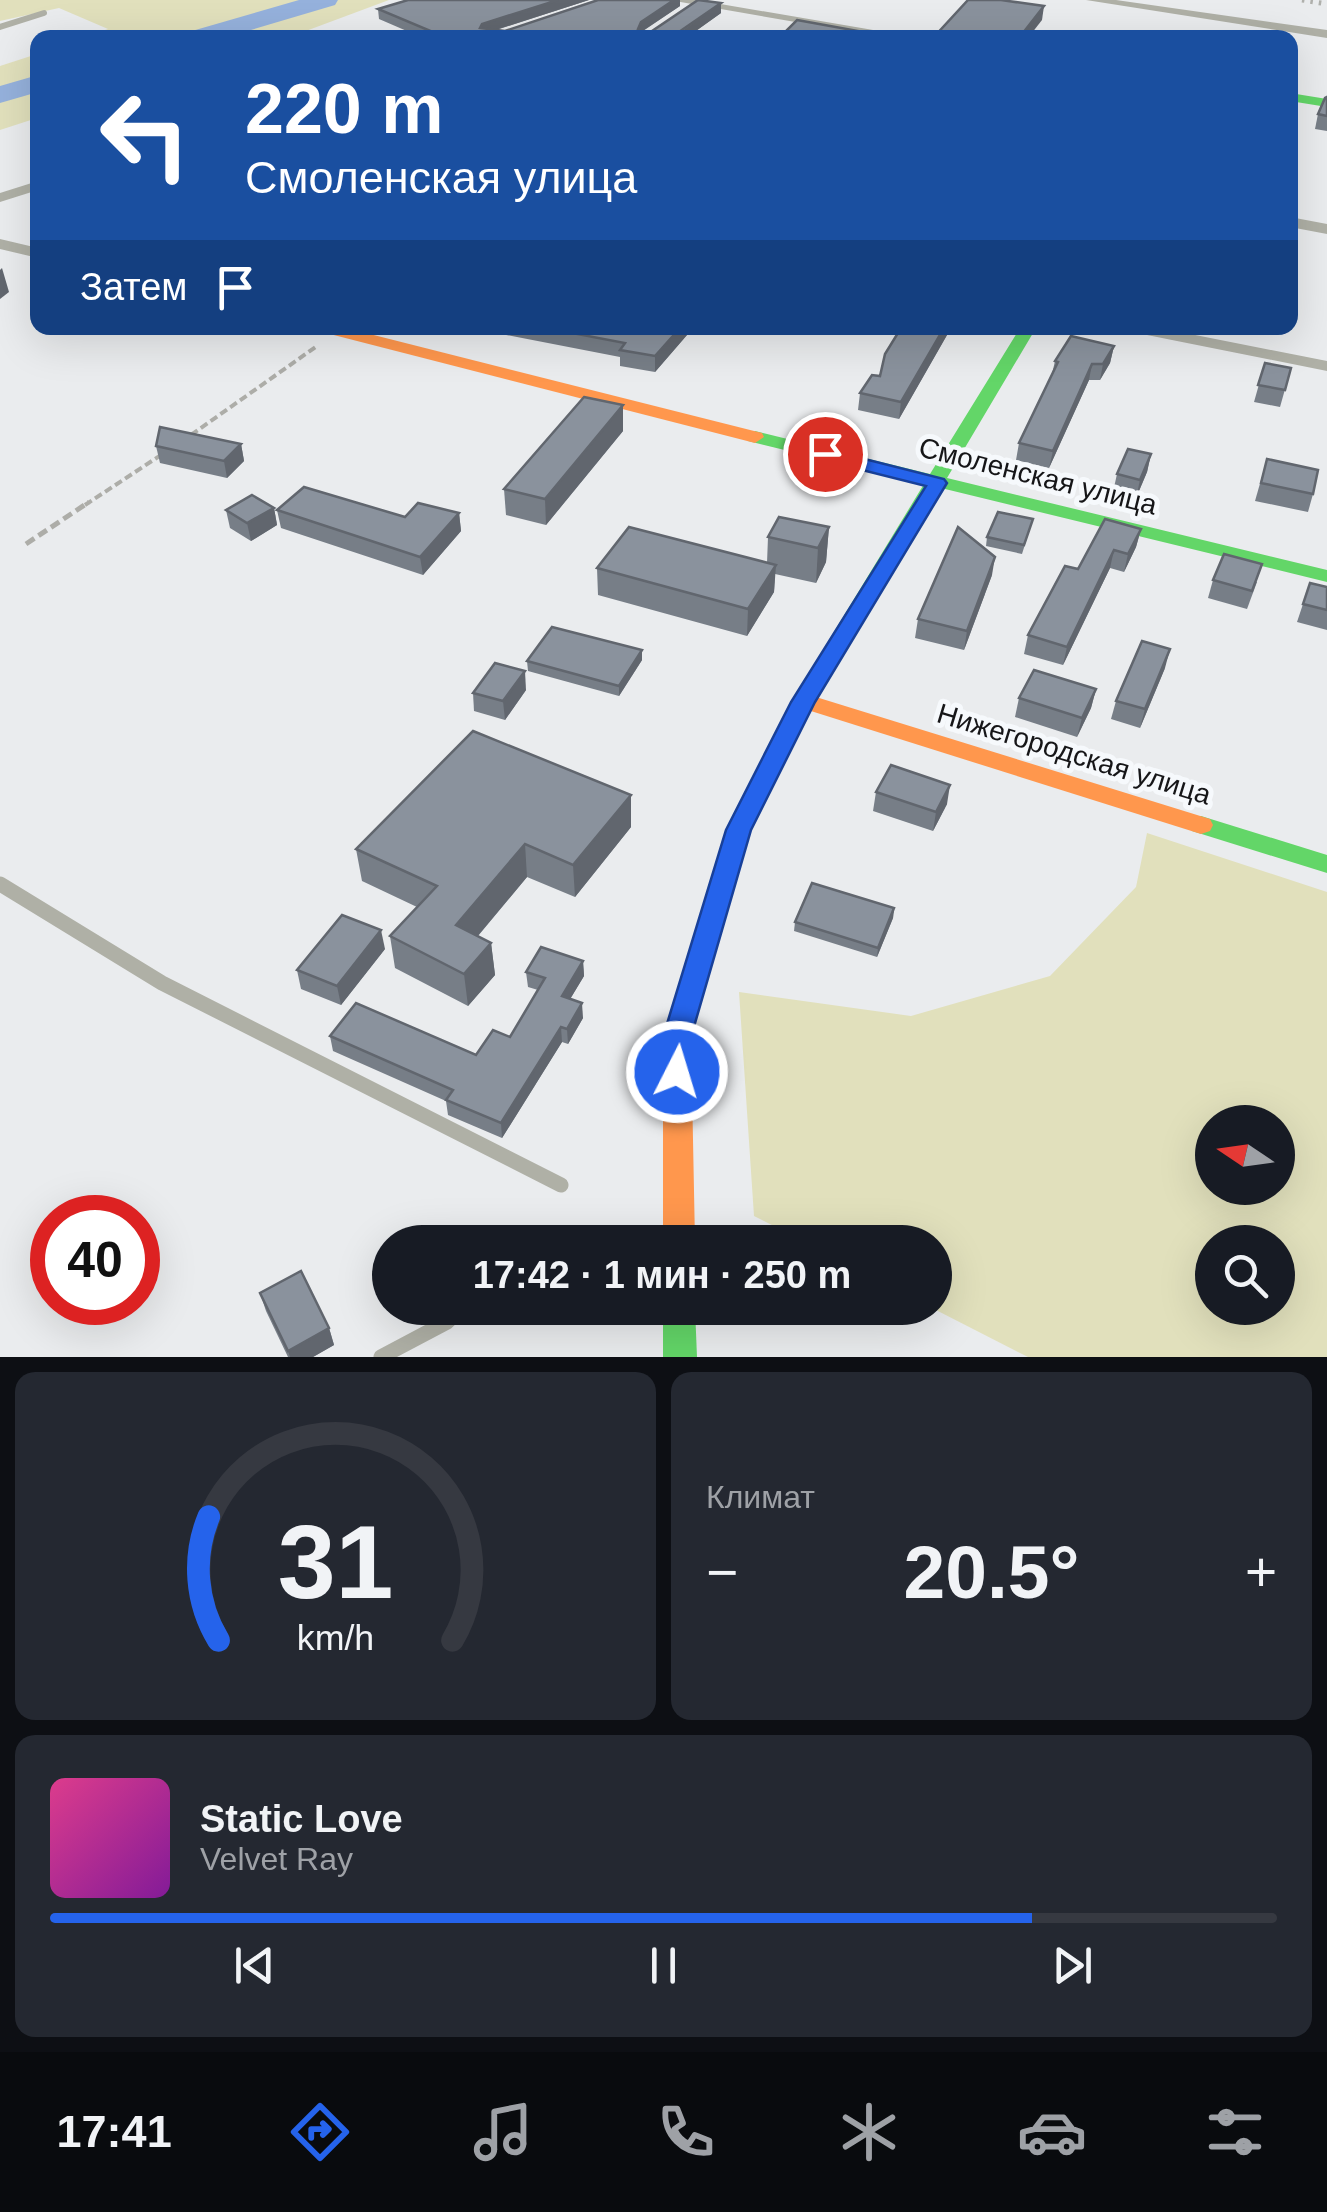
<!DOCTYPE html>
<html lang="ru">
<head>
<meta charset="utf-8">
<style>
  body { margin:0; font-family:Helvetica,sans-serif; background:#242831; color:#f1f3f6; height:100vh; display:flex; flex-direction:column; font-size:38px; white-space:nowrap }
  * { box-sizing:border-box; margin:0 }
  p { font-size:32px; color:#9ea1a6 }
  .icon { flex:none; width:55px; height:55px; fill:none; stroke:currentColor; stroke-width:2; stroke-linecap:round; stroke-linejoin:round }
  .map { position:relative; height:1357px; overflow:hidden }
  .panel { display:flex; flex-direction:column; gap:15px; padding:15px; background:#0d0f14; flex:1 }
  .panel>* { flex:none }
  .top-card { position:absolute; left:30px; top:30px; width:1268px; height:305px; border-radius:20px; box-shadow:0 10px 40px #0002; background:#1a4fa0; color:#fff; overflow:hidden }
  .needle { width:65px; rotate:283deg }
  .fabs { position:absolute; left:1195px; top:1105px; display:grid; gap:20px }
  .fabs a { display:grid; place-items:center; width:100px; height:100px; border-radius:50%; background:#171b24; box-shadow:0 10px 40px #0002; font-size:50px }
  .speed { position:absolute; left:30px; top:1195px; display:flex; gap:20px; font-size:50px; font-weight:700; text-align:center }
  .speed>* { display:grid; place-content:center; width:130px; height:130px; border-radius:50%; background:#171b24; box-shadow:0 10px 40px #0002; line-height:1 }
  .speed .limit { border:15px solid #d22; background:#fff; color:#111 }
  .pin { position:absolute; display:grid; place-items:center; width:85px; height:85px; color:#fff; margin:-42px; border:5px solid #fff; border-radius:50%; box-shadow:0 2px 10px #0007 }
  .me { position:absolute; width:110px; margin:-55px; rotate:5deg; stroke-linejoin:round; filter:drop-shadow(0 0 8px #0008) }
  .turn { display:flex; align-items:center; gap:35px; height:210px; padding:0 50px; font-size:45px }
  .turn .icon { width:130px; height:130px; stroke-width:2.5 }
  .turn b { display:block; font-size:70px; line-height:85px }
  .then { display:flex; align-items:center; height:95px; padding:0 50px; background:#0003; gap:20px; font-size:38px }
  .big { font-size:75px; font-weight:800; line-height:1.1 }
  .panel .tile { flex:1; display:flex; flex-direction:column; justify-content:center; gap:15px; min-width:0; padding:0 35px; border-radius:20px; background:#242831 }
  .panel .dial { align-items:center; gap:0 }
  .dial svg { height:260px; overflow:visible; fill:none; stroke:#363941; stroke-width:7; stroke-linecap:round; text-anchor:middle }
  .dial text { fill:#f1f3f6; stroke:none }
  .song { display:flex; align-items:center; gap:30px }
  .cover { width:120px; height:120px; border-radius:15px; background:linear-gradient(135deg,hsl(330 70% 55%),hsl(290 70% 35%)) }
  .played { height:10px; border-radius:5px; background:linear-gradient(90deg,#2563eb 80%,#363941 80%) }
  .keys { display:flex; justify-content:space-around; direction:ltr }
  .heat { display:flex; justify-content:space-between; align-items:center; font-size:55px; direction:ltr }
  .panel .tiles { flex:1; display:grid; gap:15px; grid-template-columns:1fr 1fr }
  .tile:last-child { grid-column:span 2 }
  .trip { position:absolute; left:372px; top:1225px; width:580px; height:100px; border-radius:50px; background:#171b24; box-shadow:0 10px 40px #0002; font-weight:800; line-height:100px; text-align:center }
  .menu { display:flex; height:160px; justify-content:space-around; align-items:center; background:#090b0e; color:#9ea1a6 }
  .menu .icon { width:70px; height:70px }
  .menu .on { color:#2563eb }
  .menu b { font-size:45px; color:#f1f3f6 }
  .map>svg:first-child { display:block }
  .green { fill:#e1e0bc; fill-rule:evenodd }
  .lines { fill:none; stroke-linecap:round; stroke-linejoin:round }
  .river { fill:#95b1dc; fill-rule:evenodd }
  .path-far1 { stroke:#adada8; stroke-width:4; stroke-dasharray:8 4; stroke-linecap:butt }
  .path { stroke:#adada8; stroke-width:5; stroke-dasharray:10 5; stroke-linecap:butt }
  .lane-far1 { stroke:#afb0a6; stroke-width:6 }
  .lane { stroke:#afb0a6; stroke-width:15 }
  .street { fill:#afb0a6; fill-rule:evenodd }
  .fast { fill:#63d668; fill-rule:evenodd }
  .slow { fill:#ff974d; fill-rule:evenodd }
  .rail { stroke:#afb0ac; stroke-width:5; stroke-dasharray:2.5 6; stroke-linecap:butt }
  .wall { fill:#777e87 }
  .shaded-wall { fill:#61666e }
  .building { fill:#8a929d; stroke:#61666e; stroke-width:2.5 }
  .route { fill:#2563eb; stroke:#184099; stroke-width:2.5 }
  .labels { text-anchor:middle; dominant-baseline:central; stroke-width:10; stroke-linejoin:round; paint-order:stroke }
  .street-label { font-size:28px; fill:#161618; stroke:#f6f9fc }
</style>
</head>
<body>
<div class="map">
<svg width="1327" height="1357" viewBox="0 0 1327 1357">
  <rect width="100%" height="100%" fill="#eaecee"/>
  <g class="green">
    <path d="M 0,0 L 389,0 L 287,38 L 85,37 L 108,29 L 59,8 L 0,21 Z"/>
    <path d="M 37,54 L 37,118 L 0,130 L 0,66 Z"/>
    <path d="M 1147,833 L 1327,892 L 1327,1357 L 1028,1357 L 932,1308 L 935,1308 L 935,1242 L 805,1242 L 754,1216 L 739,992 L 911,1016 L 1050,976 L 1136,887 ZM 1212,1122 L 1278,1122 L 1278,1188 L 1212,1188 ZM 1212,1242 L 1278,1242 L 1278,1308 L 1212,1308 Z"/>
  </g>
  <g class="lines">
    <g class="river">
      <path d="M 299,0 L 338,0 L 335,5 L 224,38 L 181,38 L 185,33 Z"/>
      <path d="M 38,75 L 38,92 L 0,103 L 0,86 Z"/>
    </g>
    <g class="path-far1">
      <path d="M 191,435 L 317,346"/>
      <path d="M 85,505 L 161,455"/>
    </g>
    <path class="path" d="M 26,544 L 89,502"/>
    <path class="lane-far1" d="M 0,27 L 44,13"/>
    <g class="lane">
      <path d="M 0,884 L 162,983 L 561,1185"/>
      <path d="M 381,1357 L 447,1322 L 462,1308"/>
    </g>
    <g class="street">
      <path d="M 669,0 L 697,0 L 920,38 L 888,38 Z"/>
      <path d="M 1086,0 L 1116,0 L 1327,30 L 1327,38 Z"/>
      <path d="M 38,181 L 38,190 L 0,202 L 0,193 Z"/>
      <path d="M 1290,217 L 1327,224 L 1327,234 L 1290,227 Z"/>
      <path d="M 0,239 L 38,248 L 38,258 L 0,249 Z"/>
      <path d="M 1129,328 L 1160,328 L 1327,361 L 1327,371 L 1137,333 Z"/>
    </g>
    <g class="fast">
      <path d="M 1290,93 L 1327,99 L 1327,107 L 1290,101 Z"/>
      <path d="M 1020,328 L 1036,328 L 947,478 L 1327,570 L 1327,582 L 941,488 L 814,701 L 751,830 L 738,869 L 720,869 L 716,862 L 727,830 L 792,701 L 924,484 L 748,441 L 746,437 L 755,431 L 930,474 Z"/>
      <path d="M 1201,816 L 1327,855 L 1327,873 L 1192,831 L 1189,825 L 1192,819 Z"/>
      <path d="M 663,1308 L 695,1308 L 697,1357 L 663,1357 Z"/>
    </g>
    <g class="slow">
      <path d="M 320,328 L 346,328 L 762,433 L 764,437 L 755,443 L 322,332 Z"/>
      <path d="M 803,693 L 1210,819 L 1213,825 L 1210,831 L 1201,834 L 795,706 L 792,701 Z"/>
      <path d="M 729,853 L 738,855 L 742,862 L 691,1037 L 695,1242 L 663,1242 L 663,1037 L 716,862 L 720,855 Z"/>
    </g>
    <path class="rail" d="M 1302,0 L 1327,4"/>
  </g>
  <g class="wall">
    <path d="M 408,0 L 589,0 L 496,30 L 505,31 L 598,0 L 680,0 L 680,6 L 643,31 L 649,33 L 721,3 L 721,13 L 686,38 L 423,38 L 379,19 L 378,9 Z"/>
    <path d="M 1327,97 L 1327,131 L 1315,129 L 1318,114 Z"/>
    <path d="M 470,328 L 687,328 L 687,335 L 655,372 L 620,366 L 620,357 Z"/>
    <path d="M 901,328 L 951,328 L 899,419 L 858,410 L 860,393 L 880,376 Z"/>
    <path d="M 1114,346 L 1110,363 L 1100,380 L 1089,380 L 1049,468 L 1016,460 L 1019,443 L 1052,374 L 1055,361 Z"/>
    <path d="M 1265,363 L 1291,368 L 1280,407 L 1254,402 Z"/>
    <path d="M 623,405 L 623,431 L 546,525 L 506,515 L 504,489 Z"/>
    <path d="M 241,444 L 244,461 L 227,478 L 160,463 L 156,446 Z"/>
    <path d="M 1151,454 L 1147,472 L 1136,498 L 1113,492 L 1117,474 Z"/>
    <path d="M 1267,459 L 1313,494 L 1308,512 L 1255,501 Z"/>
    <path d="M 274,508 L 277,525 L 251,541 L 230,528 L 226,510 Z"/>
    <path d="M 277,510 L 405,517 L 459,513 L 461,531 L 423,575 L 281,528 Z"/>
    <path d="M 1033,519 L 1022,554 L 986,546 L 987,537 Z"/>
    <path d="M 829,527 L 826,562 L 816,583 L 775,574 L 774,592 L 747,636 L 598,595 L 597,568 L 767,563 L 768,537 Z"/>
    <path d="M 1141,529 L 1136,547 L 1124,572 L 1110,568 L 1063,665 L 1024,654 L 1028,635 L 1078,569 Z"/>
    <path d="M 992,575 L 964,650 L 915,638 L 918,619 Z"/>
    <path d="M 1213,580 L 1257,582 L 1247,609 L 1208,598 Z"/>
    <path d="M 1310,583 L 1327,587 L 1327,630 L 1297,622 Z"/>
    <path d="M 642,660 L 619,696 L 528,671 L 527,661 Z"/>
    <path d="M 1165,668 L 1140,728 L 1111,719 L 1116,701 Z"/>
    <path d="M 1096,689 L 1091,708 L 1077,737 L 1015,717 L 1019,698 Z"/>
    <path d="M 526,690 L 505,720 L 474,711 L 473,693 Z"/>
    <path d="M 876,792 L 947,804 L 933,831 L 873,811 Z"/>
    <path d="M 631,827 L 575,897 L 527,877 L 478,936 L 491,943 L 495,975 L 468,1006 L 395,968 L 390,936 L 417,907 L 362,881 L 356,849 Z"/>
    <path d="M 894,908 L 893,918 L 877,957 L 794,931 L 795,922 Z"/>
    <path d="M 385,949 L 341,1005 L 301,989 L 297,970 Z"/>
    <path d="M 583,961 L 584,976 L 570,999 L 583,1018 L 568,1044 L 562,1042 L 502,1138 L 448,1115 L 446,1101 L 333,1051 L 330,1036 L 476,1055 L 510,1037 L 538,990 L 528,987 L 526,972 Z"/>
    <path d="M 260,1293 L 329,1328 L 334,1345 L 313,1357 L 288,1357 L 266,1311 Z"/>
  </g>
  <g class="shaded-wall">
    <path d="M 558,0 L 589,0 L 483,34 L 480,28 L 482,24 Z"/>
    <path d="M 674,0 L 680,0 L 680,6 L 641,32 L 638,29 L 641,22 Z"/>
    <path d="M 721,3 L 721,13 L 686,38 L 673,38 Z"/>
    <path d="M 1044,6 L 1042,20 L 1028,38 L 1019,38 Z"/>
    <path d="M 2,268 L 9,292 L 0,299 L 0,270 Z"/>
    <path d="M 680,328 L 687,328 L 687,335 L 655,372 L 655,356 Z"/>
    <path d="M 944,328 L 951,328 L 899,419 L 901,402 Z"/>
    <path d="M 1114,346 L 1110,363 L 1100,380 L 1103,364 Z"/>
    <path d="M 1092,364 L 1089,380 L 1049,468 L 1053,451 Z"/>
    <path d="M 623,405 L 623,431 L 546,525 L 545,499 Z"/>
    <path d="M 241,444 L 244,461 L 227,478 L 224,461 Z"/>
    <path d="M 1151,454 L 1147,472 L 1136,498 L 1140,480 Z"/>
    <path d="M 274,508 L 277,525 L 251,541 L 247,523 Z"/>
    <path d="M 459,513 L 461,531 L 423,575 L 420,557 Z"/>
    <path d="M 829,527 L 826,562 L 816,583 L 818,548 Z"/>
    <path d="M 1141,529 L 1136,547 L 1124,572 L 1128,554 Z"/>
    <path d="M 1114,550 L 1110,568 L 1063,665 L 1067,647 Z"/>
    <path d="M 995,557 L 992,575 L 964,650 L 967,631 Z"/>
    <path d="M 776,565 L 774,592 L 747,636 L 748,609 Z"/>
    <path d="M 1170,649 L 1165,668 L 1140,728 L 1145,709 Z"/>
    <path d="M 642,650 L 642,660 L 619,696 L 619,686 Z"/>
    <path d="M 525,671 L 526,690 L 505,720 L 503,701 Z"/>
    <path d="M 1096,689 L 1091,708 L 1077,737 L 1082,718 Z"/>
    <path d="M 950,785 L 947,804 L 933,831 L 936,812 Z"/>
    <path d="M 631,795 L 631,827 L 575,897 L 573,865 Z"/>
    <path d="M 525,844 L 527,877 L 460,957 L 456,925 Z"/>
    <path d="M 894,908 L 893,918 L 877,957 L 878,948 Z"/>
    <path d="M 381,930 L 385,949 L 341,1005 L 337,986 Z"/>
    <path d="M 491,943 L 495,975 L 468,1006 L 464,974 Z"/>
    <path d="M 583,961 L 584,976 L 563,1011 L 562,996 Z"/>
    <path d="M 582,1003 L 583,1018 L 568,1044 L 567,1029 Z"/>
    <path d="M 561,1027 L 562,1042 L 502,1138 L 501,1123 Z"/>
    <path d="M 329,1328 L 334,1345 L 313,1357 L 290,1357 L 288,1351 Z"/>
  </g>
  <g class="building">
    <path d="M 408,0 L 558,0 L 482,24 L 480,28 L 505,31 L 598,0 L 674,0 L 641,22 L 638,29 L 649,33 L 698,0 L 721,3 L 673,36 L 679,38 L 447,38 L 378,9 Z"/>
    <path d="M 968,0 L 1001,0 L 1044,6 L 1019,38 L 933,38 Z"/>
    <path d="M 797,20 L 858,31 L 851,38 L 779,38 Z"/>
    <path d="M 1327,97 L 1327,116 L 1318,114 L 1325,98 Z"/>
    <path d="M 546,328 L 680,328 L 655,356 L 620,350 L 625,343 Z"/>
    <path d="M 901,328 L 944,328 L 901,402 L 860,393 L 872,375 L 880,376 L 885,354 Z"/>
    <path d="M 1071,336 L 1114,346 L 1103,364 L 1092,364 L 1053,451 L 1019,443 L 1058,362 L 1055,361 Z"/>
    <path d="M 1265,363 L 1291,368 L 1285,390 L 1258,385 Z"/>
    <path d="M 584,397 L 623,405 L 545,499 L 504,489 Z"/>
    <path d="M 160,427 L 241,444 L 224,461 L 156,446 Z"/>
    <path d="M 1128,449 L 1151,454 L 1140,480 L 1117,474 Z"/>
    <path d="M 1267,459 L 1318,470 L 1313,494 L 1261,483 Z"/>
    <path d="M 304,487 L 405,517 L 418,503 L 459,513 L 420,557 L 277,510 Z"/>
    <path d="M 252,495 L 274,508 L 247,523 L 226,510 Z"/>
    <path d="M 998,512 L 1033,519 L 1024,545 L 987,537 Z"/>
    <path d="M 779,517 L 829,527 L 818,548 L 768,537 Z"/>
    <path d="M 1105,519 L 1141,529 L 1128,554 L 1114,550 L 1067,647 L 1028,635 L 1065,566 L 1078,569 Z"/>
    <path d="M 629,527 L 776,565 L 748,609 L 597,568 Z"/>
    <path d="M 958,527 L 995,557 L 967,631 L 918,619 Z"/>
    <path d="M 1224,554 L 1262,564 L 1252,591 L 1213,580 Z"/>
    <path d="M 1310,583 L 1327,587 L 1327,610 L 1303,604 Z"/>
    <path d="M 552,627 L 642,650 L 619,686 L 527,661 Z"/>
    <path d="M 1142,641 L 1170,649 L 1145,709 L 1116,701 Z"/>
    <path d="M 495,663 L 525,671 L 503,701 L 473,693 Z"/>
    <path d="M 1034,670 L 1096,689 L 1082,718 L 1019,698 Z"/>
    <path d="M 473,731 L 631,795 L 573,865 L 525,844 L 456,925 L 491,943 L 464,974 L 390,936 L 437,886 L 356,849 Z"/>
    <path d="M 891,765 L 950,785 L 936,812 L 876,792 Z"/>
    <path d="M 812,883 L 894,908 L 878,948 L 795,922 Z"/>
    <path d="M 342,915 L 381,930 L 337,986 L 297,970 Z"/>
    <path d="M 541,947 L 583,961 L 562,996 L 582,1003 L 567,1029 L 561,1027 L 501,1123 L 446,1100 L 453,1090 L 330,1036 L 356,1003 L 476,1055 L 493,1030 L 510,1037 L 545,978 L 526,972 Z"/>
    <path d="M 301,1271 L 329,1328 L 288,1351 L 260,1293 Z"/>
  </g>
  <path class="route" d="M 825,449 L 944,479 L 947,483 L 815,702 L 751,830 L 691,1037 L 692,1072 L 688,1080 L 677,1084 L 667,1080 L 663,1072 L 663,1037 L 726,830 L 791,702 L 926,486 L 818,459 L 816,454 Z"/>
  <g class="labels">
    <g class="street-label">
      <text transform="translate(1038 476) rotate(14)">Смоленская улица</text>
      <text transform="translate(1074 754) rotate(17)">Нижегородская улица</text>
    </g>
  </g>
</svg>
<div class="fabs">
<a><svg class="needle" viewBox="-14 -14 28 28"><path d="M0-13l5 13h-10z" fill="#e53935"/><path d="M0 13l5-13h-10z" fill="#9ea1a6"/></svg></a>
<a><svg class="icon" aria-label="search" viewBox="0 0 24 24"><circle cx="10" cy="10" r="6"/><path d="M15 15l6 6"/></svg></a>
</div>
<div class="speed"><div class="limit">40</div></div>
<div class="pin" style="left:825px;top:454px;background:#d93025"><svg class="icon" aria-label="arrive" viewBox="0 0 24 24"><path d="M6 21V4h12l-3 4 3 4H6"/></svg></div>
<svg class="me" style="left:677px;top:1072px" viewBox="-20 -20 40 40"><circle r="17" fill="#2563eb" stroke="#fff" stroke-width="3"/><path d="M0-11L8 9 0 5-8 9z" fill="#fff"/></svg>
<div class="trip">17:42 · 1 мин · 250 m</div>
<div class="top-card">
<div class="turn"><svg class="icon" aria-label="left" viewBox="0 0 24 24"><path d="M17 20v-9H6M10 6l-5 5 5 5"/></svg><div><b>220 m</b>Смоленская улица</div></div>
<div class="then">Затем<svg class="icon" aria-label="arrive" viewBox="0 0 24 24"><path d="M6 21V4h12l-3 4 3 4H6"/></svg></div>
</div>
</div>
<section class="panel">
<div class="tiles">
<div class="tile dial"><svg viewBox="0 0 100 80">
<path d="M14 69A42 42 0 1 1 86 69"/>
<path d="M14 69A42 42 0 0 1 11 31" stroke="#2563eb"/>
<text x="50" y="56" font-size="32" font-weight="700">31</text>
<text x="50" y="72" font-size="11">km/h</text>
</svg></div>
<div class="tile"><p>Климат</p>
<div class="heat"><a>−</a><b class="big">20.5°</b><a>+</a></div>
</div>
<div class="tile">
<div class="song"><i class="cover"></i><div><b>Static Love</b><p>Velvet Ray</p></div></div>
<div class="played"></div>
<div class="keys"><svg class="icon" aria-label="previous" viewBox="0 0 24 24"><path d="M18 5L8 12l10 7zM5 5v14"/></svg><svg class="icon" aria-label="pause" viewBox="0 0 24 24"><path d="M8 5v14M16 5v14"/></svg><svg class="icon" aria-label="next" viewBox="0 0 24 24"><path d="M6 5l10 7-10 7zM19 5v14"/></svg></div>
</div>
</div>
</section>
<nav class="menu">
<b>17:41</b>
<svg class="icon on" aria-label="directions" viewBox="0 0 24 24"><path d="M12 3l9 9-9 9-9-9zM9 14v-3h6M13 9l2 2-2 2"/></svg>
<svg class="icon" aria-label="music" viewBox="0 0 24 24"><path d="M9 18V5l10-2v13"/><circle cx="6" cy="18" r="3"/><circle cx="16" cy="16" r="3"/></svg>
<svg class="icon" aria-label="phone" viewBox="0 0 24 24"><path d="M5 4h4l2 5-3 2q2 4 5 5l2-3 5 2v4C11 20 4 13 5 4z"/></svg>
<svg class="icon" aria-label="climate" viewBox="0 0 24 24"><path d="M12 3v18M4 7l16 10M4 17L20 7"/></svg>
<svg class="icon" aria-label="car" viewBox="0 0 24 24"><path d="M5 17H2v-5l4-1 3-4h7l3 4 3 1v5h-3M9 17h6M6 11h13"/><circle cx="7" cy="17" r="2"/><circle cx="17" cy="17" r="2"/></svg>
<svg class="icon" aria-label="filters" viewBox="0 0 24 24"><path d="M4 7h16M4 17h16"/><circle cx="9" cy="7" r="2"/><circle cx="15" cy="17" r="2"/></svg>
</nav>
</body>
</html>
